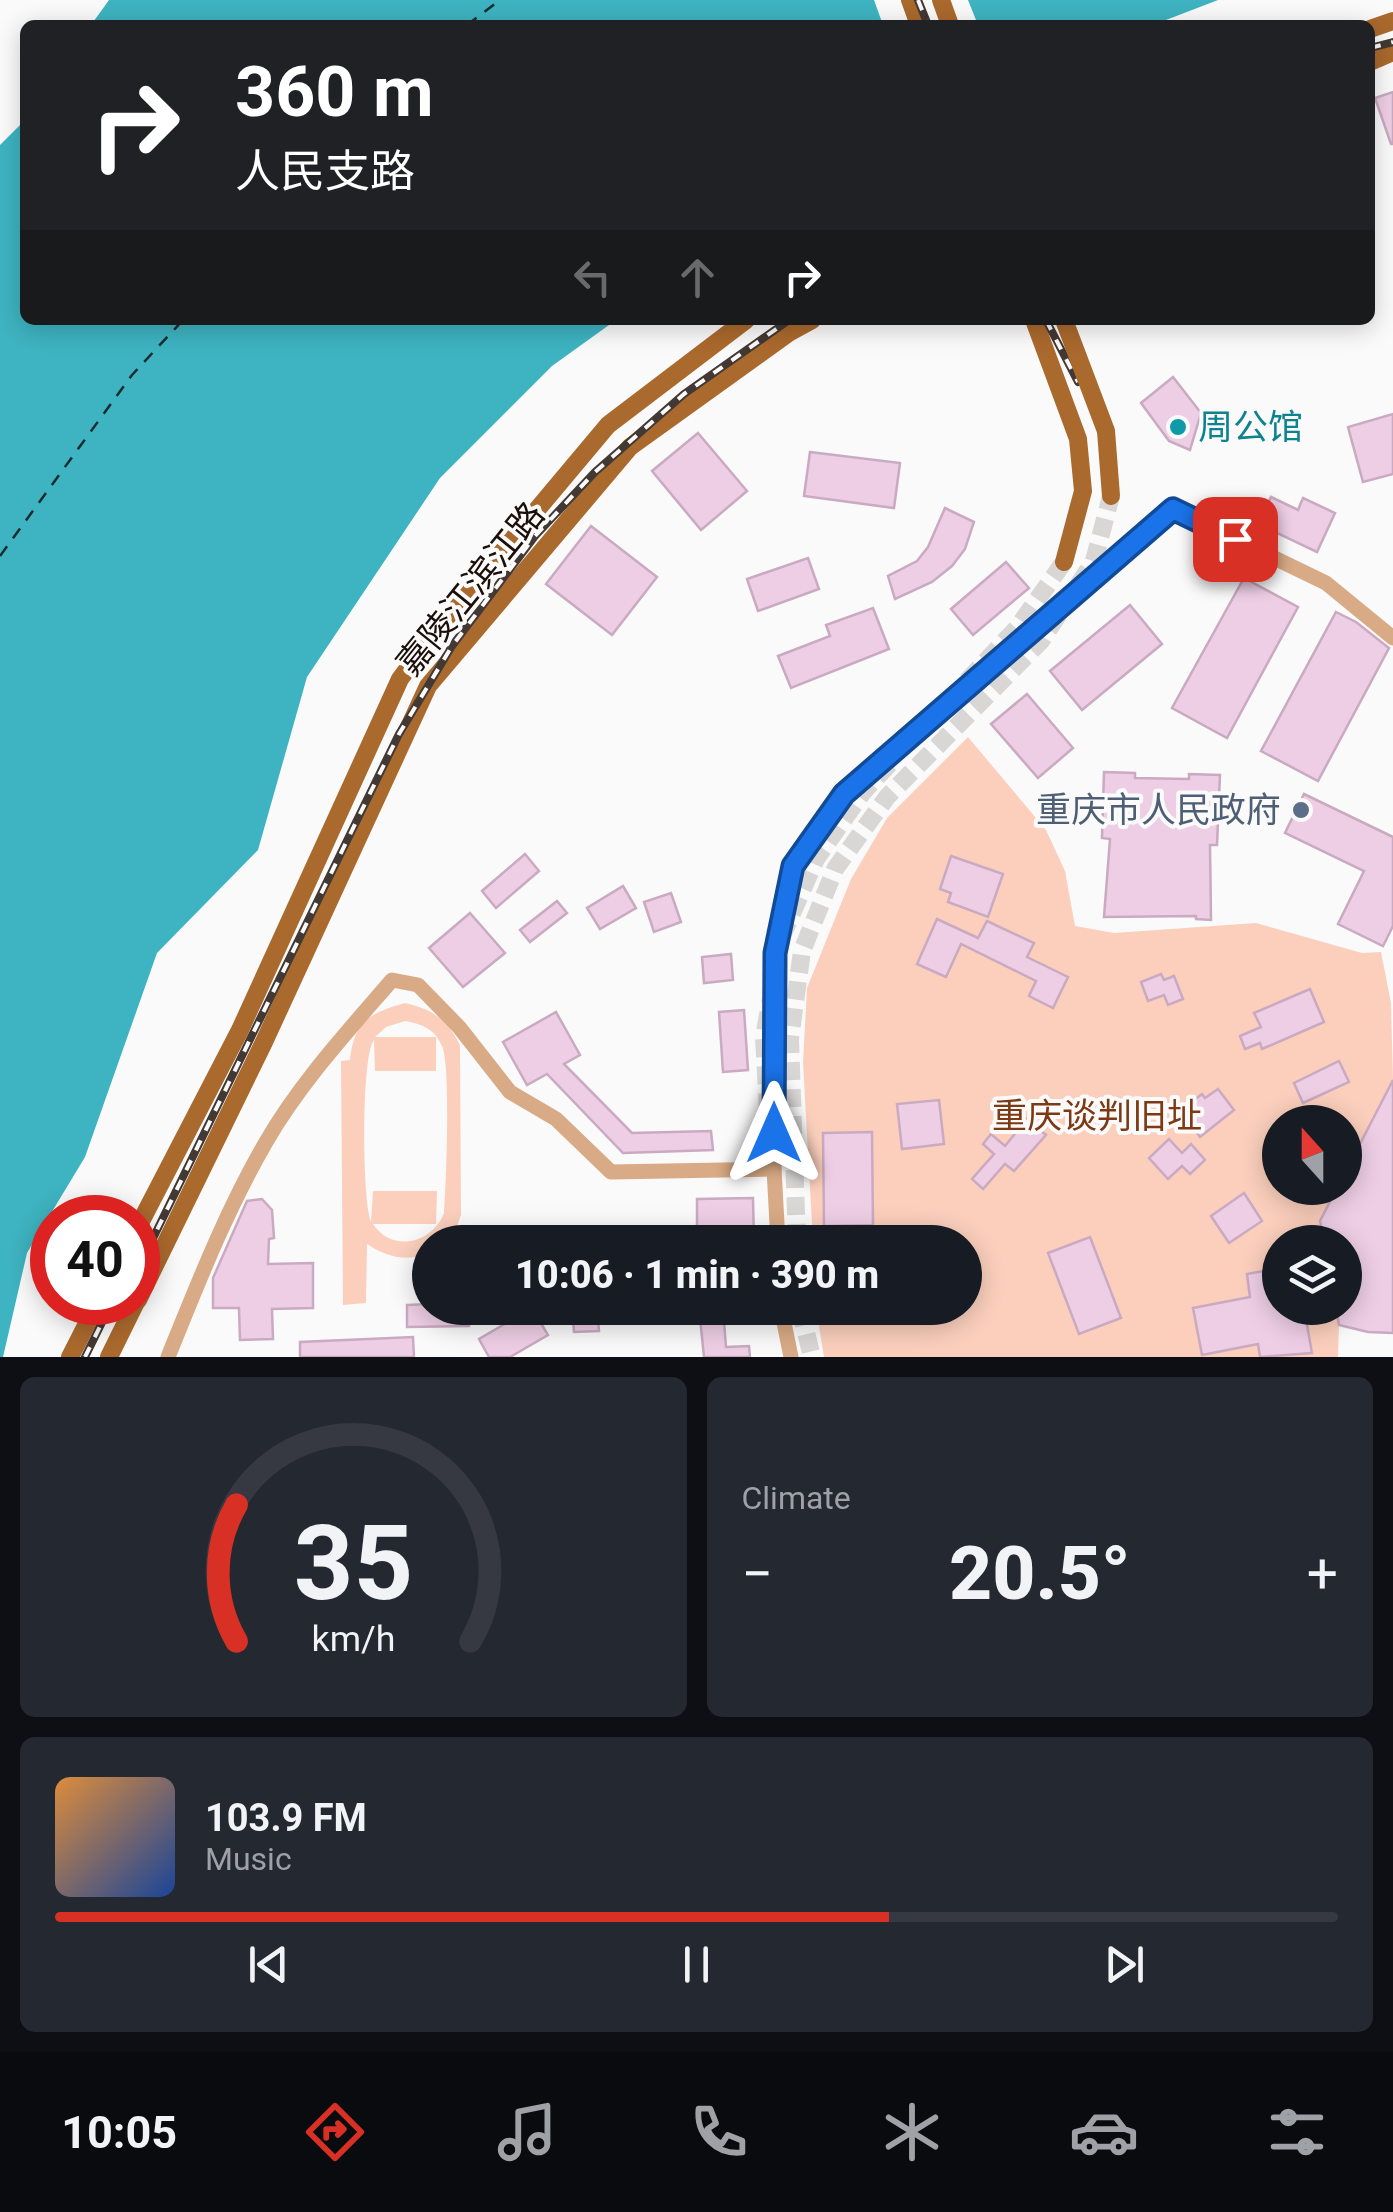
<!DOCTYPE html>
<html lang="en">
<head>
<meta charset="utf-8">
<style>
  body { margin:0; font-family:Roboto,"Noto Sans SC",sans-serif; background:#242831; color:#f1f3f6; height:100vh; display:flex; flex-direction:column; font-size:38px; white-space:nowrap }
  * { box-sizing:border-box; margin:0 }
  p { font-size:32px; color:#9ea1a6 }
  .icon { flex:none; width:55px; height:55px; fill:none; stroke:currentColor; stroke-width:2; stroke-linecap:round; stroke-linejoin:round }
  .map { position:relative; height:1357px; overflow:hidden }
  .sheet { display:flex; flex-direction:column; gap:20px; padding:20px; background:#0d0f14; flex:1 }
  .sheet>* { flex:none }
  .top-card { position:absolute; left:20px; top:20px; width:1355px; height:305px; border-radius:15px; box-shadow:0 5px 25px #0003; background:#202124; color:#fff; overflow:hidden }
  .needle { width:65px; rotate:339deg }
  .tools { position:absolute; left:1262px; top:1105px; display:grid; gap:20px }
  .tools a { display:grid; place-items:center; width:100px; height:100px; border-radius:50%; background:#171b24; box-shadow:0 5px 25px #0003; font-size:50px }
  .speed { position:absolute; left:30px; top:1195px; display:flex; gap:20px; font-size:50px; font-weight:700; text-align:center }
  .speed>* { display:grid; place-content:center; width:130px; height:130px; border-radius:50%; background:#171b24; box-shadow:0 5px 25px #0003; line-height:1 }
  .speed .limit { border:15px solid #d22; background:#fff; color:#111 }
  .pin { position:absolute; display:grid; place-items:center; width:85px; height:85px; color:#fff; margin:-42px; border-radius:20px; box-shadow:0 5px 15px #0006 }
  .me { position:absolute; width:110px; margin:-55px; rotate:0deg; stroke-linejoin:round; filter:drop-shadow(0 0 8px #0008) }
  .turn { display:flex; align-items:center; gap:35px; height:210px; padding:0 50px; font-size:45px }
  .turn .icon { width:130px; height:130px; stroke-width:2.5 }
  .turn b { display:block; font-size:70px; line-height:85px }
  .lanes { display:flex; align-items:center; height:95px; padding:0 50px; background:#0003; justify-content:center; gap:50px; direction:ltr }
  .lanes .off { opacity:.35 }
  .big { font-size:75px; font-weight:800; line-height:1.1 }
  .sheet .card { flex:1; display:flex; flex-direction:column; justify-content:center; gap:15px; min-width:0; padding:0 35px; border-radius:15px; background:#242831 }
  .sheet .dial { align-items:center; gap:0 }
  .dial svg { height:260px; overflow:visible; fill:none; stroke:#363941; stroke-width:7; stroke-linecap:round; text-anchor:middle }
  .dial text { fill:#f1f3f6; stroke:none }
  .song { display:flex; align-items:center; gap:30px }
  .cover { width:120px; height:120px; border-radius:15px; background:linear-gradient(135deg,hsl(30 70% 55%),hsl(220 70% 35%)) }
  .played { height:10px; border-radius:5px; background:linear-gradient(90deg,#d93025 65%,#363941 65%) }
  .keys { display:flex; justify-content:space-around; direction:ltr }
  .heat { display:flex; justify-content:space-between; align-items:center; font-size:55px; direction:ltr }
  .sheet .tiles { flex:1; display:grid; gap:20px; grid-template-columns:1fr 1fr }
  .card:last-child { grid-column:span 2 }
  .trip { position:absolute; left:412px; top:1225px; width:570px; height:100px; border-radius:50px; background:#171b24; box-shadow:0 5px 25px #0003; font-weight:800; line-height:100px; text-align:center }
  .tab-bar { display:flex; height:160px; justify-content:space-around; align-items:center; background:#090b0e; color:#9ea1a6 }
  .tab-bar .icon { width:70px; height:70px }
  .tab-bar .active { color:#d93025 }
  .tab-bar b { font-size:45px; color:#f1f3f6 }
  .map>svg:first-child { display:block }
  .green { fill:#fbcfbc; fill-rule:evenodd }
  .water { fill:#3eb3c1 }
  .pier { fill:#fafafa }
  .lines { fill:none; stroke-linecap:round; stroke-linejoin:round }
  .ferry { stroke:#192d30; stroke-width:2.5; stroke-dasharray:12 10; stroke-linecap:butt }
  .building { fill:#eecee5; stroke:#c9aac1; stroke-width:2.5 }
  .major-tunnel { stroke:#d9d7d6; stroke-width:18; stroke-dasharray:18 9; stroke-linecap:butt }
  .minor { stroke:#d8aa85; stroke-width:15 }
  .major { stroke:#aa692d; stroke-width:18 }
  .rail-casing { stroke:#423834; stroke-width:8 }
  .rail { stroke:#fafafa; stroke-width:4; stroke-dasharray:11; stroke-linecap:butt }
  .major-bridge { stroke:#aa692d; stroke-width:18 }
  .route-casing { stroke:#114b97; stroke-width:25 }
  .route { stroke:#1a73e8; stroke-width:18 }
  .culture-dot { fill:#0f9aa8; stroke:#fafafa; stroke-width:4 }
  .service-dot { fill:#5c6f8a; stroke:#fafafa; stroke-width:4 }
  .labels { text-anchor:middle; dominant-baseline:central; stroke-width:8; stroke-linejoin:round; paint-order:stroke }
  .culture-label { font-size:35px; fill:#0d838f; stroke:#fafafa; text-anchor:start }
  .street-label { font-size:35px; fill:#1b0f0a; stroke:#fafafa }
  .service-label { font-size:35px; fill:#4e5e75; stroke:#fafafa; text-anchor:end }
  .park-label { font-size:35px; fill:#7d3913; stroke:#fafafa }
</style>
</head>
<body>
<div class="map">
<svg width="1393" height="1357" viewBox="0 0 1393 1357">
  <rect width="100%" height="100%" fill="#fafafa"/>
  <g class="green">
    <path d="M 968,737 L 1046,830 L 1065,871 L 1075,926 L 1114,933 L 1256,923 L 1362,953 L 1381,952 L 1391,1003 L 1393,1080 L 1345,1173 L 1345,1122 L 1280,1122 L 1280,1188 L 1337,1188 L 1320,1221 L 1324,1242 L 1280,1242 L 1280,1308 L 1336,1308 L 1339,1325 L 1338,1357 L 824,1357 L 816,1308 L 965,1308 L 965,1242 L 813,1242 L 803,1063 L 807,988 L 851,879 L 887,818 Z"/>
    <path d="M 405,1003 C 432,1009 449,1020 460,1046 L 461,1215 L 457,1226 L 444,1242 L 430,1242 L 430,1252 C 407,1263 387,1257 367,1244 L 366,1303 L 343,1305 L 341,1061 L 350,1060 C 354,1022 369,1013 405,1003 ZM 405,1021 C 422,1024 435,1029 442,1046 C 451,1066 446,1185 444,1213 C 432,1244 392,1253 373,1224 L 436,1224 L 437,1191 L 373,1191 L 371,1222 C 362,1202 361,1055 374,1040 L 375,1071 L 436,1071 L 436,1037 L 375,1037 L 386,1027 Z"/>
  </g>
  <g class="water">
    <path d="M 109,0 L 1218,0 L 1153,25 L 91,25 Z"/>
    <path d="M 25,120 L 25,320 L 616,320 L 552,366 L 440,478 L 307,677 L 258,850 L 157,953 L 85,1157 L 27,1253 L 3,1357 L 0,1357 L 0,145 Z"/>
  </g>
  <path class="pier" d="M 874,0 L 968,0 L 978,25 L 883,25 Z"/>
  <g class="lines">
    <g class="ferry">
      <path d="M 467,25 L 500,0"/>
      <path d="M 0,556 L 132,375 L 183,320"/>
    </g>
  </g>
  <g class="building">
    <path d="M 1393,92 L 1393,144 L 1391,144 L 1375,98 Z"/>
    <path d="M 1173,377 L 1201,413 L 1190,450 L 1169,441 L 1141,403 Z"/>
    <path d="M 1393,414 L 1393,474 L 1363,482 L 1348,427 Z"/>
    <path d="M 698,433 L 747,491 L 701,530 L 652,471 Z"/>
    <path d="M 810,452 L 900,463 L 894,508 L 804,496 Z"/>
    <path d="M 1271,497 L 1298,510 L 1303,498 L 1335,513 L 1317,552 L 1258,524 Z"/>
    <path d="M 945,508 L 974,522 L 965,549 L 952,566 L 932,582 L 895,599 L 888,576 L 917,561 L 928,547 Z"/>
    <path d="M 591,526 L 657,577 L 612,635 L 546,584 Z"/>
    <path d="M 808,558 L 819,589 L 758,611 L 747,579 Z"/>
    <path d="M 1006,562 L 1029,588 L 973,635 L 951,609 Z"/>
    <path d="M 1244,578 L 1298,607 L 1227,738 L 1172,708 Z"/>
    <path d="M 1130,605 L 1162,644 L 1082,710 L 1050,671 Z"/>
    <path d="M 873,608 L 889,649 L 791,688 L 778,656 L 830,636 L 826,625 Z"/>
    <path d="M 1336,612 L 1356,622 L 1389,648 L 1318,781 L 1261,751 Z"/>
    <path d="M 1027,694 L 1073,748 L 1038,778 L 991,724 Z"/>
    <path d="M 1104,772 L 1135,773 L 1135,778 L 1189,779 L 1189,774 L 1220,775 L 1217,845 L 1210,845 L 1211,920 L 1196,919 L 1196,916 L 1104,917 L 1110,839 L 1102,838 Z"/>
    <path d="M 1304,794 L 1393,837 L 1393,926 L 1383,946 L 1338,924 L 1364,871 L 1285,833 Z"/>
    <path d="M 525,854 L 539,871 L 496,908 L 482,891 Z"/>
    <path d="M 951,856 L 1003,874 L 988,917 L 948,902 L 951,893 L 940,889 Z"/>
    <path d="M 623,886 L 636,908 L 600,929 L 587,908 Z"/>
    <path d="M 671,893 L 681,922 L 654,932 L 644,902 Z"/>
    <path d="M 557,901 L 567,913 L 530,942 L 520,930 Z"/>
    <path d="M 470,913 L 505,953 L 463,987 L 429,948 Z"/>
    <path d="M 937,919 L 978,938 L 987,921 L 1034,943 L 1027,957 L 1068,977 L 1053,1008 L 1029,996 L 1036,981 L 961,944 L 946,977 L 917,964 Z"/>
    <path d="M 731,954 L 733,980 L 704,983 L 702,957 Z"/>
    <path d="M 1161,974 L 1164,980 L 1174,976 L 1183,999 L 1168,1005 L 1164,995 L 1148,1001 L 1141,982 Z"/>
    <path d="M 1310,989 L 1324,1022 L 1262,1049 L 1260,1043 L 1245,1049 L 1240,1036 L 1261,1027 L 1254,1013 Z"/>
    <path d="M 744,1010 L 748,1070 L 723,1072 L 719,1012 Z"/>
    <path d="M 556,1012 L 580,1055 L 564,1064 L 632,1133 L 711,1131 L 713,1150 L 623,1153 L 547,1074 L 527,1085 L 503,1042 Z"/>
    <path d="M 1339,1061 L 1349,1082 L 1303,1103 L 1294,1083 Z"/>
    <path d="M 1393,1080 L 1393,1333 L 1368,1332 L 1339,1325 L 1336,1308 L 1345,1308 L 1345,1242 L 1324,1242 L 1320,1221 L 1337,1188 L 1345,1188 L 1345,1173 Z"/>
    <path d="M 1218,1089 L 1234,1110 L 1200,1137 L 1180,1111 L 1202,1094 L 1205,1098 Z"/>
    <path d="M 939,1100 L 944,1144 L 902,1149 L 897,1104 Z"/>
    <path d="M 1027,1119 L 1046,1135 L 1014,1171 L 1005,1164 L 983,1189 L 972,1179 L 994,1154 L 983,1144 L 991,1134 L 1005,1146 Z"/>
    <path d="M 872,1132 L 873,1225 L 824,1226 L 823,1133 Z"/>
    <path d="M 1169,1139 L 1182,1153 L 1191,1144 L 1205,1160 L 1190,1174 L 1182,1166 L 1168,1179 L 1149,1158 Z"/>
    <path d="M 1244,1193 L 1262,1221 L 1229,1243 L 1211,1216 Z"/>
    <path d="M 753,1198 L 754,1242 L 697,1242 L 697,1199 Z"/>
    <path d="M 262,1199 L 272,1210 L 274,1238 L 269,1239 L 268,1264 L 313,1263 L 313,1308 L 272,1309 L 273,1339 L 240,1340 L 239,1308 L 213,1308 L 213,1278 L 247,1201 Z"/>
    <path d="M 1090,1237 L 1121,1318 L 1079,1334 L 1048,1253 Z"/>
    <path d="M 1280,1268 L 1280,1308 L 1304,1308 L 1312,1353 L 1260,1357 L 1258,1344 L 1202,1355 L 1193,1308 L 1250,1297 L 1247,1274 Z"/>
    <path d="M 430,1304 L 430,1308 L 469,1308 L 469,1326 L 407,1327 L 407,1305 Z"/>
    <path d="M 532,1308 L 548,1335 L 510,1357 L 489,1357 L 479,1339 Z"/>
    <path d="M 572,1308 L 597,1308 L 599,1331 L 574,1332 Z"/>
    <path d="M 699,1308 L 723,1308 L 726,1347 L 749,1346 L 750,1357 L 704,1357 Z"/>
    <path d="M 413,1337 L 414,1357 L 300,1357 L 300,1342 Z"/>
  </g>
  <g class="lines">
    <g class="major-tunnel">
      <path d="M 967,681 L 1017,628 L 1064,562"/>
      <path d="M 781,938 L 816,859 L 863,792 L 894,759"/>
      <path d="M 768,1111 L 764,1037 L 771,998"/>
      <path d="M 797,1242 L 790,1039 L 802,951 L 835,869 L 887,797 L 1041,641 L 1094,561 L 1111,496"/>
      <path d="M 800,1308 L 812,1357"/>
    </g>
    <g class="minor">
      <path d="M 778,1242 L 774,1169 L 775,953 L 793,866 L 844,795 L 1173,509 L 1326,583 L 1393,638"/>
      <path d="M 781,1308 L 791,1357"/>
      <path d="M 168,1357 C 198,1283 226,1211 266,1142 C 300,1083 348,1031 392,980 L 418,985 L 459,1027 L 510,1092 L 556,1119 L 611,1172 L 774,1169"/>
    </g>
    <g class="major">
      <path d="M 910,0 L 919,25"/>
      <path d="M 941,0 L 950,25"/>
      <path d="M 1370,29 L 1393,21"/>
      <path d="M 1370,62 L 1393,52"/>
      <path d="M 1034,320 L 1078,439 L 1083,491 L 1064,562"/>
      <path d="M 138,1227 L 240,1030 L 400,679 L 437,629 L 608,425 L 746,320"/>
      <path d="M 138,1300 L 264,1042 L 428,686 L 630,447 L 790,332 L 812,320"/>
      <path d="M 70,1357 L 98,1302"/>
      <path d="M 109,1357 L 136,1302"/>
    </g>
    <g class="rail-casing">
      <g id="rail">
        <path d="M 918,0 L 928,25"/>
        <path d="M 1370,48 L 1393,42"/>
        <path d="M 1046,320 L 1078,382"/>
        <path d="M 138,1269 L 399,734 L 452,646 L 535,536 L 595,472 L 684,394 L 789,320"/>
        <path d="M 85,1357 L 112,1302"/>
      </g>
    </g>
    <use href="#rail" class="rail"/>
    <path class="major-bridge" d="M 1064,320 L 1106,431 L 1111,496"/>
  </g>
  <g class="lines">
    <g class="route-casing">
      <path id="route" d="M 774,1133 L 775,953 L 793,866 L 844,794 L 1173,509 L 1235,539"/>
    </g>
    <use href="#route" class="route"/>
  </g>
  <circle class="culture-dot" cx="1178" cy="427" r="10"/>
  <circle class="service-dot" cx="1301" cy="810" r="10"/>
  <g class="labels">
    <g class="culture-label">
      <text x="1198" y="427">周公馆</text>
    </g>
    <g class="street-label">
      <text transform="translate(471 589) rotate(-51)">嘉陵江滨江路</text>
    </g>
    <g class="service-label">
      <text x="1281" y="810">重庆市人民政府</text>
    </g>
    <g class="park-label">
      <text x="1097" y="1116">重庆谈判旧址</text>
    </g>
  </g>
</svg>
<div class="tools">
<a><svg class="needle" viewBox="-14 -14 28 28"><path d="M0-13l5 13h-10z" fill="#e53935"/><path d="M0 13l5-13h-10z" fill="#9ea1a6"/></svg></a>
<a><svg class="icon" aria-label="layers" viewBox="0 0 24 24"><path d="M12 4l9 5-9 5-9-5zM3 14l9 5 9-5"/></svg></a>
</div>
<div class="speed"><div class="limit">40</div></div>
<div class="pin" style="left:1235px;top:539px;background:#d93025"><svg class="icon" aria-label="arrive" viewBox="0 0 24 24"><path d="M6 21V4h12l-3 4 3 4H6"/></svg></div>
<svg class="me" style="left:774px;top:1133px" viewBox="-20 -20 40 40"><path d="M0-17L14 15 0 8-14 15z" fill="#1a73e8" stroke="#fff" stroke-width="4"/></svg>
<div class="trip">10:06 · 1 min · 390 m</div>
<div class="top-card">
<div class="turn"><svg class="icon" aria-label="right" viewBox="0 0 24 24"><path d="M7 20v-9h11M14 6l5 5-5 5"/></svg><div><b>360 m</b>人民支路</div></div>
<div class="lanes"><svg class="icon off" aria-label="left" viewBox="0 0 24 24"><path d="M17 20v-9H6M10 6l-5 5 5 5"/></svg><svg class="icon off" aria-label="ahead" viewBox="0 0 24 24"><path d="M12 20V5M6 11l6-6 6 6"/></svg><svg class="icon" aria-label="right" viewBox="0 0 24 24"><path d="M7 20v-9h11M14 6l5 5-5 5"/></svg></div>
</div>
</div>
<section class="sheet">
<div class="tiles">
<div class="card dial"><svg viewBox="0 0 100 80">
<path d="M14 69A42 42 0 1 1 86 69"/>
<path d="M14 69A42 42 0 0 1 14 27" stroke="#d93025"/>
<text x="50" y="56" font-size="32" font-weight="700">35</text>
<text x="50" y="72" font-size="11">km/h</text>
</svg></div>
<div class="card"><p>Climate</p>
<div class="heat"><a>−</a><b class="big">20.5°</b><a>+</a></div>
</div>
<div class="card">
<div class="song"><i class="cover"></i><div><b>103.9 FM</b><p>Music</p></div></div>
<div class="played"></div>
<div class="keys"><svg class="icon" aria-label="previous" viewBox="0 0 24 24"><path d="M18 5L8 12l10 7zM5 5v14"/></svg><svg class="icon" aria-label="pause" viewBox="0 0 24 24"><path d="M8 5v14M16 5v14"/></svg><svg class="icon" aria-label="next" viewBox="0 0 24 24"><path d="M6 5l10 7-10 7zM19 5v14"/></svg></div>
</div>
</div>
</section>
<nav class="tab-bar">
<b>10:05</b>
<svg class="icon active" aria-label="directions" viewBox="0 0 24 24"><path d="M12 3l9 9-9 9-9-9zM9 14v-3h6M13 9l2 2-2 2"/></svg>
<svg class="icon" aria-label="music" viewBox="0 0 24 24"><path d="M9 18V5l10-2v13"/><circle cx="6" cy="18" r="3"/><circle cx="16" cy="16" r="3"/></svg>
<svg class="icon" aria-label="phone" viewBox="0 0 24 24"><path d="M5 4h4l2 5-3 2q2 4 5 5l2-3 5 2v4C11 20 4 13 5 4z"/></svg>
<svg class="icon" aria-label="climate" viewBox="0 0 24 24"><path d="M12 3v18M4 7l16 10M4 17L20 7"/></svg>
<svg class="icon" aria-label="car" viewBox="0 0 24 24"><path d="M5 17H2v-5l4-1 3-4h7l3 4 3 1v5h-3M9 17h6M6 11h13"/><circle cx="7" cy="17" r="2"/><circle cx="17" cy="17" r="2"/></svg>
<svg class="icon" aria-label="filters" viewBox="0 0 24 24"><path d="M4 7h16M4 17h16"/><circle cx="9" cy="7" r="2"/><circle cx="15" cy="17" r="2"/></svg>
</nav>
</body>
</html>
